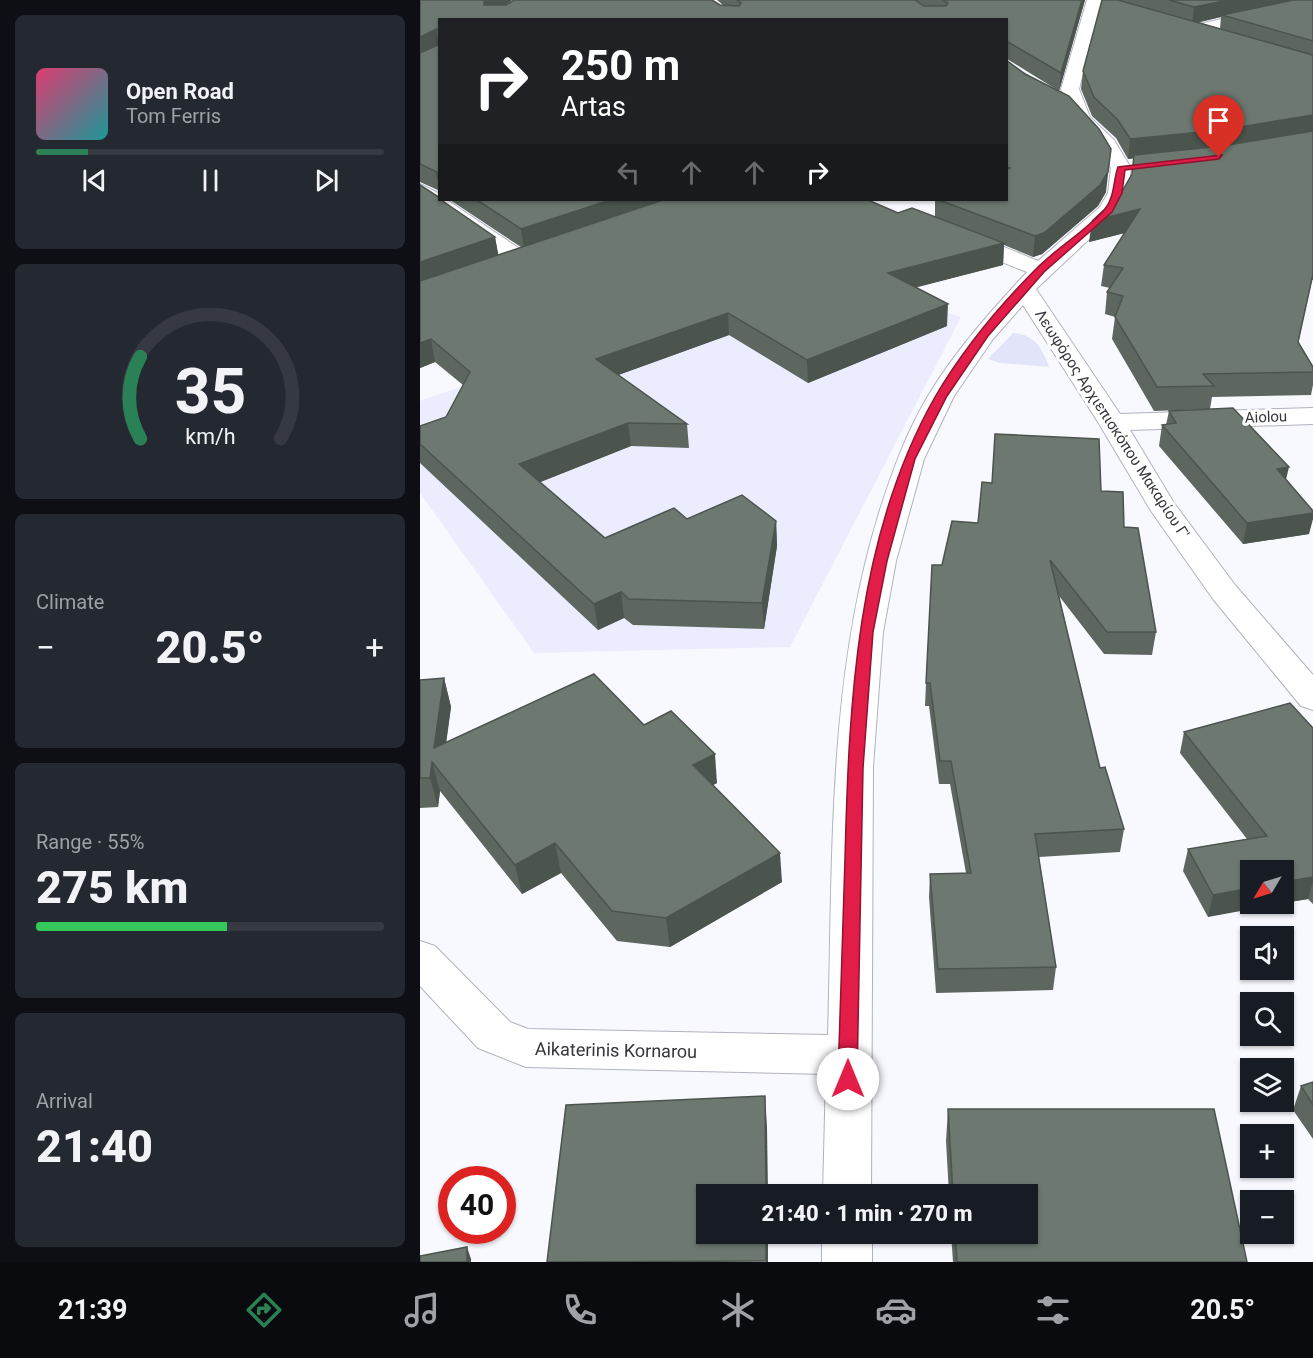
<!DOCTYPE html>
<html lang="en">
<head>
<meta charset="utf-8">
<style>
  body { margin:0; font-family:Roboto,sans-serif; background:#242831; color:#f1f3f6; height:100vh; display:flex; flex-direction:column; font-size:22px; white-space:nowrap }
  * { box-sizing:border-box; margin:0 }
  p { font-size:20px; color:#9ea1a6 }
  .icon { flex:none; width:33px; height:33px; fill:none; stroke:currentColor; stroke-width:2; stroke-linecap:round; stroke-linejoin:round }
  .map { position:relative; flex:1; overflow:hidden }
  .details { display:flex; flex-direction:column; gap:15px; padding:15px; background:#0d0f14; width:420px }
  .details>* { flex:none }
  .banner { position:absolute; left:18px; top:18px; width:570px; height:183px; border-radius:0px; box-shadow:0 2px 4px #0004; background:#202124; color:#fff; overflow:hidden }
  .needle { width:39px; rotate:232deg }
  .controls { position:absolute; left:820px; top:860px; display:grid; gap:12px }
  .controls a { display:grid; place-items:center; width:54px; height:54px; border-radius:0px; background:#171b24; box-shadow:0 2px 4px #0004; font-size:30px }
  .speed { position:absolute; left:18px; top:1166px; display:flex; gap:12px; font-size:30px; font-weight:700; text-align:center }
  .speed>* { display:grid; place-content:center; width:78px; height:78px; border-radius:50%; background:#171b24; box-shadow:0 2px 4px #0004; line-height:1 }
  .speed .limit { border:9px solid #d22; background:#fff; color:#111 }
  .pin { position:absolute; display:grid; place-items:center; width:51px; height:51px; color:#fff; margin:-62px -26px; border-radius:50% 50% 50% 0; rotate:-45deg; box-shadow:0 0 6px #0007 }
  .pin .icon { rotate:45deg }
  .me { position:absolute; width:66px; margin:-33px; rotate:0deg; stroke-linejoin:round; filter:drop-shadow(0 0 4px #0008) }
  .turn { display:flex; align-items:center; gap:21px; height:126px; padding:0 24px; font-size:27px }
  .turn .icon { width:78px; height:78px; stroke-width:2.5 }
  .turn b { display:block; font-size:42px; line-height:51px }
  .lanes { display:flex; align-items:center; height:57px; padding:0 24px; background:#0003; justify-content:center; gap:30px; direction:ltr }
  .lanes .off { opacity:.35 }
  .big { font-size:45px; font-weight:800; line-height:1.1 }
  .details .widget { flex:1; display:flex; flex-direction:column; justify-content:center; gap:9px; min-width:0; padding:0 21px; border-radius:9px; background:#242831 }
  .details .dial { align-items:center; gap:0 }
  .dial svg { height:156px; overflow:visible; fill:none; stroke:#363941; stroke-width:7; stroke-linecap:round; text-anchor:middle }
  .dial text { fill:#f1f3f6; stroke:none }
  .song { display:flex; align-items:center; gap:18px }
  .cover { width:72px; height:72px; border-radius:9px; background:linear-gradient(135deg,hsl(340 70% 55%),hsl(180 70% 35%)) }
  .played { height:6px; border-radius:3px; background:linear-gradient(90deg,#2a8155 15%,#363941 15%) }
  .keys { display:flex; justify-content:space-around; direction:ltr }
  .heat { display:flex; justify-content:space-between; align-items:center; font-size:33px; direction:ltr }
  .charge { height:9px; border-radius:4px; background:linear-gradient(90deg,#34c759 55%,#363941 0) }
  .trip { position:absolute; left:276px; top:1184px; width:342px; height:60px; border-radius:0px; background:#171b24; box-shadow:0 2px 4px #0004; font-weight:800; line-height:60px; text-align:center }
  .dock { display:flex; height:96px; justify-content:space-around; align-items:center; background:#090b0e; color:#9ea1a6 }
  .dock .icon { width:42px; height:42px }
  .dock .on { color:#2a8155 }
  .dock b { font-size:27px; color:#f1f3f6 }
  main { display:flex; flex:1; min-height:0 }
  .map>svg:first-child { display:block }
  .built { fill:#ebedfe }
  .green { fill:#e2e5fa }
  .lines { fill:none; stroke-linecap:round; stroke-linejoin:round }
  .minor-casing { stroke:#b0b2bf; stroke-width:2 }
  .minor { fill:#fff; fill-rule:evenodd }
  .wall { fill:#5d6760; fill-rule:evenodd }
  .shaded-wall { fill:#4c544e }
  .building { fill:#6c7870; stroke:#4c544e; stroke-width:1.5 }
  .route { fill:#e11d48; stroke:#92132f; stroke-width:1.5 }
  .labels { text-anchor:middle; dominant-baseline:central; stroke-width:6; stroke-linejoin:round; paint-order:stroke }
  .street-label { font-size:15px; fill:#35353b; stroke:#fff }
  .near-street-label { font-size:18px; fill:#35353b; stroke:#fff }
</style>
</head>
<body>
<main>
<section class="details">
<div class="widget">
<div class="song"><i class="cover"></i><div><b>Open Road</b><p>Tom Ferris</p></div></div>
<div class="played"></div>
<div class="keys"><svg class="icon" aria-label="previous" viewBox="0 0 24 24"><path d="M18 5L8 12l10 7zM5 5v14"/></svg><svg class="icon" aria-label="pause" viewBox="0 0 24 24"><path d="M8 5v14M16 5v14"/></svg><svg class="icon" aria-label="next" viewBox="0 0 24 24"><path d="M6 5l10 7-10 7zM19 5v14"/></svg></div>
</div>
<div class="widget dial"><svg viewBox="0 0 100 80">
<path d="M14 69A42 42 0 1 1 86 69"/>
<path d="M14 69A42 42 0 0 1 14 27" stroke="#2a8155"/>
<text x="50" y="56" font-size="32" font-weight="700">35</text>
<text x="50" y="72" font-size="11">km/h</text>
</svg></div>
<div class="widget"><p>Climate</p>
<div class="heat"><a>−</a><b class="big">20.5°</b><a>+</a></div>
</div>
<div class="widget"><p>Range · 55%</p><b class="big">275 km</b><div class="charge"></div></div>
<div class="widget"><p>Arrival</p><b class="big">21:40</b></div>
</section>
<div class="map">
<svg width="893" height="1262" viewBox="0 0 893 1262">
  <rect width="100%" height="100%" fill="#f8f9fe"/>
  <path class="built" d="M 396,265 L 485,300 L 541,317 L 370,647 L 114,653 L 0,493 L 0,401 Z"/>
  <path class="green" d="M 593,333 C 615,335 622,348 629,367 L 580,363 L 568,359 Z"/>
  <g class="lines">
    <g class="minor-casing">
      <g id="minor">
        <path d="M 667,0 L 683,0 L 729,13 L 732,16 L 724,21 L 680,9 L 659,89 L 670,117 L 694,140 L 711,168 L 708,193 L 696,214 L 616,289 L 700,414 L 893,408 L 893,424 L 710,430 L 754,503 L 815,585 L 893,675 L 893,710 L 881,706 L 793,599 L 731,511 L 678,422 L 603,305 L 573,339 L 534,396 L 504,459 L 476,561 L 463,632 L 453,767 L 451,1194 L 403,1194 L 406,1074 L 106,1067 L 58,1048 L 0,986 L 0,941 L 15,946 L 90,1022 L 108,1029 L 408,1035 C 413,861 407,681 459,513 C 472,472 486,433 508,396 C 535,351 571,311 607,272 L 534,243 L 531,238 L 534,233 L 550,233 L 618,261 L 680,207 L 688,193 L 691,168 L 679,147 L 649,113 L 605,90 L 586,75 L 586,61 L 617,82 L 643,95 L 641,89 Z"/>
        <path d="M 893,0 L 893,9 L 774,35 L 766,30 L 774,25 Z"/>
        <path d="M 0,184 L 20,194 L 20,200 L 27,200 L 109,255 L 112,260 L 109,265 L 93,265 L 0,199 Z"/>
        <rect x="402" y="1233" width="50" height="29"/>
      </g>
    </g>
    <use href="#minor" class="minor"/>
  </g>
  <g class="wall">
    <path d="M 0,0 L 92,0 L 84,5 L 304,6 L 297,0 L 665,0 L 639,91 L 587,59 L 20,20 L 20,191 L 0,182 Z"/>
    <path d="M 682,0 L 893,0 L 893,280 L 892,280 L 878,343 L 893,367 L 893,385 L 891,395 L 792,397 L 790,409 L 734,411 L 692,339 L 695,317 L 685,314 L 687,292 L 690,288 L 681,286 L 684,265 L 704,233 L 669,242 L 700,195 L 712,175 L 714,158 L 708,159 L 696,138 L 672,116 L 661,89 L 663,71 ZM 801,17 L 800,29 L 778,22 Z"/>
    <path d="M 586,60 L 686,192 L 678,206 L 622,254 L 613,257 L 584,245 L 583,265 L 496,287 L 527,326 L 388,383 L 309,335 L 198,375 L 267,424 L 269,448 L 211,446 L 120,482 L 185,538 L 267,519 L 356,521 L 357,546 L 344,629 L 213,625 L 204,618 L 178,630 L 0,463 L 0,426 L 26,417 L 43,385 L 15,362 L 0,368 L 0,185 L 75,237 L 78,255 L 101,247 L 30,200 L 448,200 L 478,213 L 515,217 L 515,200 L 586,200 Z"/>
    <path d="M 749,411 L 866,480 L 889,534 L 823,544 L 739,446 L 742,425 L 746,425 Z"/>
    <path d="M 681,491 L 704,527 L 736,632 L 732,655 L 684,654 L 639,596 L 680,768 L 704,829 L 700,852 L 619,857 L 636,967 L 633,990 L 516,993 L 509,897 L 510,874 L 546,873 L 530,784 L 519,784 L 509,706 L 505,706 L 506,683 L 558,523 Z"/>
    <path d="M 24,678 L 31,707 L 26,742 L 224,725 L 297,783 L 293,785 L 362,882 L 250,947 L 197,941 L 141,873 L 102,894 L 20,791 L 18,807 L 0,808 L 0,680 Z"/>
    <path d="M 893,728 L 893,904 L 888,899 L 864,903 L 864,870 L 788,917 L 763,871 L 768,849 L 827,839 L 760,753 L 764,732 Z"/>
    <path d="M 893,1082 L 893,1139 L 873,1110 L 881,1086 Z"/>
    <path d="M 528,1109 L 827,1262 L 533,1262 L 531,1233 L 608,1233 L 608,1194 L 529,1194 L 526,1141 Z"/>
  </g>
  <g class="shaded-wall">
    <path d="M 67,0 L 92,0 L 67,18 L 64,5 L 64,2 Z"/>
    <path d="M 662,0 L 665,0 L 639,91 L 641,73 Z"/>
    <path d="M 809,0 L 882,0 L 802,15 L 801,17 L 772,24 L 774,7 Z"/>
    <path d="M 16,29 L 19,46 L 0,55 L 0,37 Z"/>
    <path d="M 588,42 L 587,59 L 586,60 L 586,43 Z"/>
    <path d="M 893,115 L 893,131 L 799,149 L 708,159 L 710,139 Z"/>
    <path d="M 691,149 L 686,192 L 678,206 L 622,254 L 613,257 L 615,236 Z"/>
    <path d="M 190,200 L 252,200 L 104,250 L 101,229 Z"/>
    <path d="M 720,209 L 717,230 L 669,242 L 672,221 Z"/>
    <path d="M 75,237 L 79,258 L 0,285 L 0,262 Z"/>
    <path d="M 584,243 L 583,265 L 467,295 L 468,273 Z"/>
    <path d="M 528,304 L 527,326 L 388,383 L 387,360 Z"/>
    <path d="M 308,313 L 309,335 L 179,382 L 176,359 Z"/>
    <path d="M 11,339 L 15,362 L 0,368 L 0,343 Z"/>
    <path d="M 208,423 L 211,446 L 103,489 L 99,464 Z"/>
    <path d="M 869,467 L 864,488 L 857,469 Z"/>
    <path d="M 893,513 L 893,519 L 889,534 L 823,544 L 827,523 Z"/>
    <path d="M 356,521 L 357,546 L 344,629 L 342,603 Z"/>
    <path d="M 201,592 L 204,618 L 178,630 L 174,604 Z"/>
    <path d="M 24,678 L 31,707 L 22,774 L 14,748 Z"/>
    <path d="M 295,754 L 297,783 L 276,794 L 273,765 Z"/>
    <path d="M 12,762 L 20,791 L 18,807 L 10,778 Z"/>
    <path d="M 135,843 L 141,873 L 102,894 L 95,865 Z"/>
    <path d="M 360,853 L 362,882 L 250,947 L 246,918 Z"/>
    <path d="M 893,877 L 893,882 L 888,899 L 864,903 L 864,882 Z"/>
    <path d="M 831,888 L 831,903 L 864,903 L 788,917 L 793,895 Z"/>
    <path d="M 345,1096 L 347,1127 L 348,1194 L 346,1194 Z"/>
    <rect x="346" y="1233" width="2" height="29"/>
    <path d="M 47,1247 L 51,1259 L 51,1262 L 47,1262 Z"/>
  </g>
  <g class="building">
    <path d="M 0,0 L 67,0 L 64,2 L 64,5 L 86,5 L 94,0 L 292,0 L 300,5 L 319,6 L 321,3 L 317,0 L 495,0 L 504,6 L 526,6 L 528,3 L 522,0 L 662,0 L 641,73 L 588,42 L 586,43 L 586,20 L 20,20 L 20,178 L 18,178 L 17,172 L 0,164 L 0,53 L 18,45 L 19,30 L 16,29 L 0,37 Z"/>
    <path d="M 682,0 L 698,0 L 893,55 L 893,115 L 802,130 L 710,139 L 698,120 L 674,97 L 663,71 Z"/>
    <path d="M 749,0 L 809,0 L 774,7 Z"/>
    <path d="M 873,0 L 893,0 L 893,41 L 802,15 Z"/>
    <path d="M 586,60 L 605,74 L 649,96 L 679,129 L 691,149 L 688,172 L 680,185 L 624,233 L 615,236 L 519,200 L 586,200 L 586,170 L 590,168 L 586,167 Z"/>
    <path d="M 893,131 L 893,274 L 878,342 L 893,367 L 893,372 L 783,374 L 794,386 L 737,387 L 695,317 L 703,296 L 687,292 L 703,268 L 684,265 L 720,209 L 672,221 L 700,195 L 712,174 L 714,155 L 802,146 Z"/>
    <path d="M 0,185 L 20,198 L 20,200 L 21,200 L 75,237 L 0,262 Z"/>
    <path d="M 57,200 L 190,200 L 101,229 Z"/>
    <path d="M 243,200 L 448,200 L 478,213 L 492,208 L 584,243 L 468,273 L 528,304 L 387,360 L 308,313 L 176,359 L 267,424 L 208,423 L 99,464 L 185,538 L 254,508 L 267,519 L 322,495 L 356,521 L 342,603 L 209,599 L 201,592 L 174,604 L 0,444 L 0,426 L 26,417 L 50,372 L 11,339 L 0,343 L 0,281 Z"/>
    <path d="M 813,408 L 869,467 L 857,469 L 893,511 L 893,513 L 827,523 L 742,425 L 756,423 L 749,411 Z"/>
    <path d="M 575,434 L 679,439 L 681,491 L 703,492 L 704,527 L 718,528 L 736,632 L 687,632 L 630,560 L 680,768 L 685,767 L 704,829 L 615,834 L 636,967 L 518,969 L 510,874 L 551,873 L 531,761 L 520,761 L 510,683 L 506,683 L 512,565 L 522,565 L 532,521 L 558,523 L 562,482 L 572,483 Z"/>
    <path d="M 174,674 L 224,725 L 251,711 L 295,754 L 273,765 L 360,853 L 246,918 L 192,911 L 135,843 L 95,865 L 12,762 L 10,778 L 0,778 L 0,680 L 24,678 L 14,748 Z"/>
    <path d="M 870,703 L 893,728 L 893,877 L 864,882 L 864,870 L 831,870 L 831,888 L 793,895 L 768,849 L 847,836 L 764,732 Z"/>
    <path d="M 893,1082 L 893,1105 L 881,1086 Z"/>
    <path d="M 345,1096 L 346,1194 L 286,1194 L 286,1233 L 346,1233 L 346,1261 L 127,1262 L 146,1105 Z"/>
    <path d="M 528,1109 L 794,1109 L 827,1262 L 537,1262 L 535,1233 L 608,1233 L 608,1194 L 533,1194 Z"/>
    <path d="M 47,1247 L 47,1262 L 0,1262 L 0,1256 Z"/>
  </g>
  <path class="route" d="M 802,155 L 799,159 L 705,170 L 702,193 L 692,212 L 624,272 L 568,336 L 527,396 L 495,459 L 467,561 L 453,632 L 443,768 L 437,1079 L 434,1084 L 428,1087 L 421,1084 L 418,1079 C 420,1005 423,932 425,859 C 429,703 436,536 515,397 C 542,351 579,306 617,268 C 638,247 666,231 685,209 C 695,196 693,181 698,167 Z"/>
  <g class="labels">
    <g class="street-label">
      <text transform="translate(846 417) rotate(-2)">Aiolou</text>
      <text transform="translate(692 424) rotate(57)">Λεωφόρος Αρχιεπισκόπου Μακαρίου Γ'</text>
    </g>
    <g class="near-street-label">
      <text transform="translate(196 1050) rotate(1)">Aikaterinis Kornarou</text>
    </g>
  </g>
</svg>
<div class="controls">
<a><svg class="needle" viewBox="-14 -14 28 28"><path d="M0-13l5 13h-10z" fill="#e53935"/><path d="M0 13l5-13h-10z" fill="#9ea1a6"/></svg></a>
<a><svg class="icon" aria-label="sound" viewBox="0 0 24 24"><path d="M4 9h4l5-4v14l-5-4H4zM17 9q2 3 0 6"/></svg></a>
<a><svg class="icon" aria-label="search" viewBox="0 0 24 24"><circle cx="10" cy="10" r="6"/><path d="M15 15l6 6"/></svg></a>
<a><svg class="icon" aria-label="layers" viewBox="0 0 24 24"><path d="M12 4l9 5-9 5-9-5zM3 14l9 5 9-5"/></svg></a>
<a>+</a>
<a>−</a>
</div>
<div class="speed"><div class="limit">40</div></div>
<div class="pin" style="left:799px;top:157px;background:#d93025"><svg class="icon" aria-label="arrive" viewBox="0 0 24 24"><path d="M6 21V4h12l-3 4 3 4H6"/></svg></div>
<svg class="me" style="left:428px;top:1079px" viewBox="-20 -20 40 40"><circle r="19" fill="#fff"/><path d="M0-13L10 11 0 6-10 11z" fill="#e11d48"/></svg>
<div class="trip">21:40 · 1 min · 270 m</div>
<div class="banner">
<div class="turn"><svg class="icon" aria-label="right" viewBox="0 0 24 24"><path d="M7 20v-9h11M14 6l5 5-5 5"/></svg><div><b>250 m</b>Artas</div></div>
<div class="lanes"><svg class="icon off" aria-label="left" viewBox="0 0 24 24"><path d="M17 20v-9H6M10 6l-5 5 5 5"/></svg><svg class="icon off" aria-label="ahead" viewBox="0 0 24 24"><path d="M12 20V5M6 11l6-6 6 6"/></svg><svg class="icon off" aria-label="ahead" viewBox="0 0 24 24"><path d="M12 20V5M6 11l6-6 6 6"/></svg><svg class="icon" aria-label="right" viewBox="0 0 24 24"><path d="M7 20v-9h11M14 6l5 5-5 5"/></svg></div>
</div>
</div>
</main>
<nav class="dock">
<b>21:39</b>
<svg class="icon on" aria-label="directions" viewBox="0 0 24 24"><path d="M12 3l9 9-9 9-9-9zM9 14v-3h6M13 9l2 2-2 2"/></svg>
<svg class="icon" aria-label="music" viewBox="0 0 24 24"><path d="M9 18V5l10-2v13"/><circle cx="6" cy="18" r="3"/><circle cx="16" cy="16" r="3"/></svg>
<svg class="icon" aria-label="phone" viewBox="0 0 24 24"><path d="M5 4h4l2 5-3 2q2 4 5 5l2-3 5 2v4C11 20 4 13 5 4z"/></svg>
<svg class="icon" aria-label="climate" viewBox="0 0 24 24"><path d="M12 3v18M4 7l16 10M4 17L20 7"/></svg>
<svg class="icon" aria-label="car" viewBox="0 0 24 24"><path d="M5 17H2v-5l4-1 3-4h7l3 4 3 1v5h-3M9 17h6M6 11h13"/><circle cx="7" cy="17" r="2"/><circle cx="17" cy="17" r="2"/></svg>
<svg class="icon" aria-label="filters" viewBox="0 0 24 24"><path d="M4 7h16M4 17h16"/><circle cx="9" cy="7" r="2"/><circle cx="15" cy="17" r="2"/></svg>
<b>20.5°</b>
</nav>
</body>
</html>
